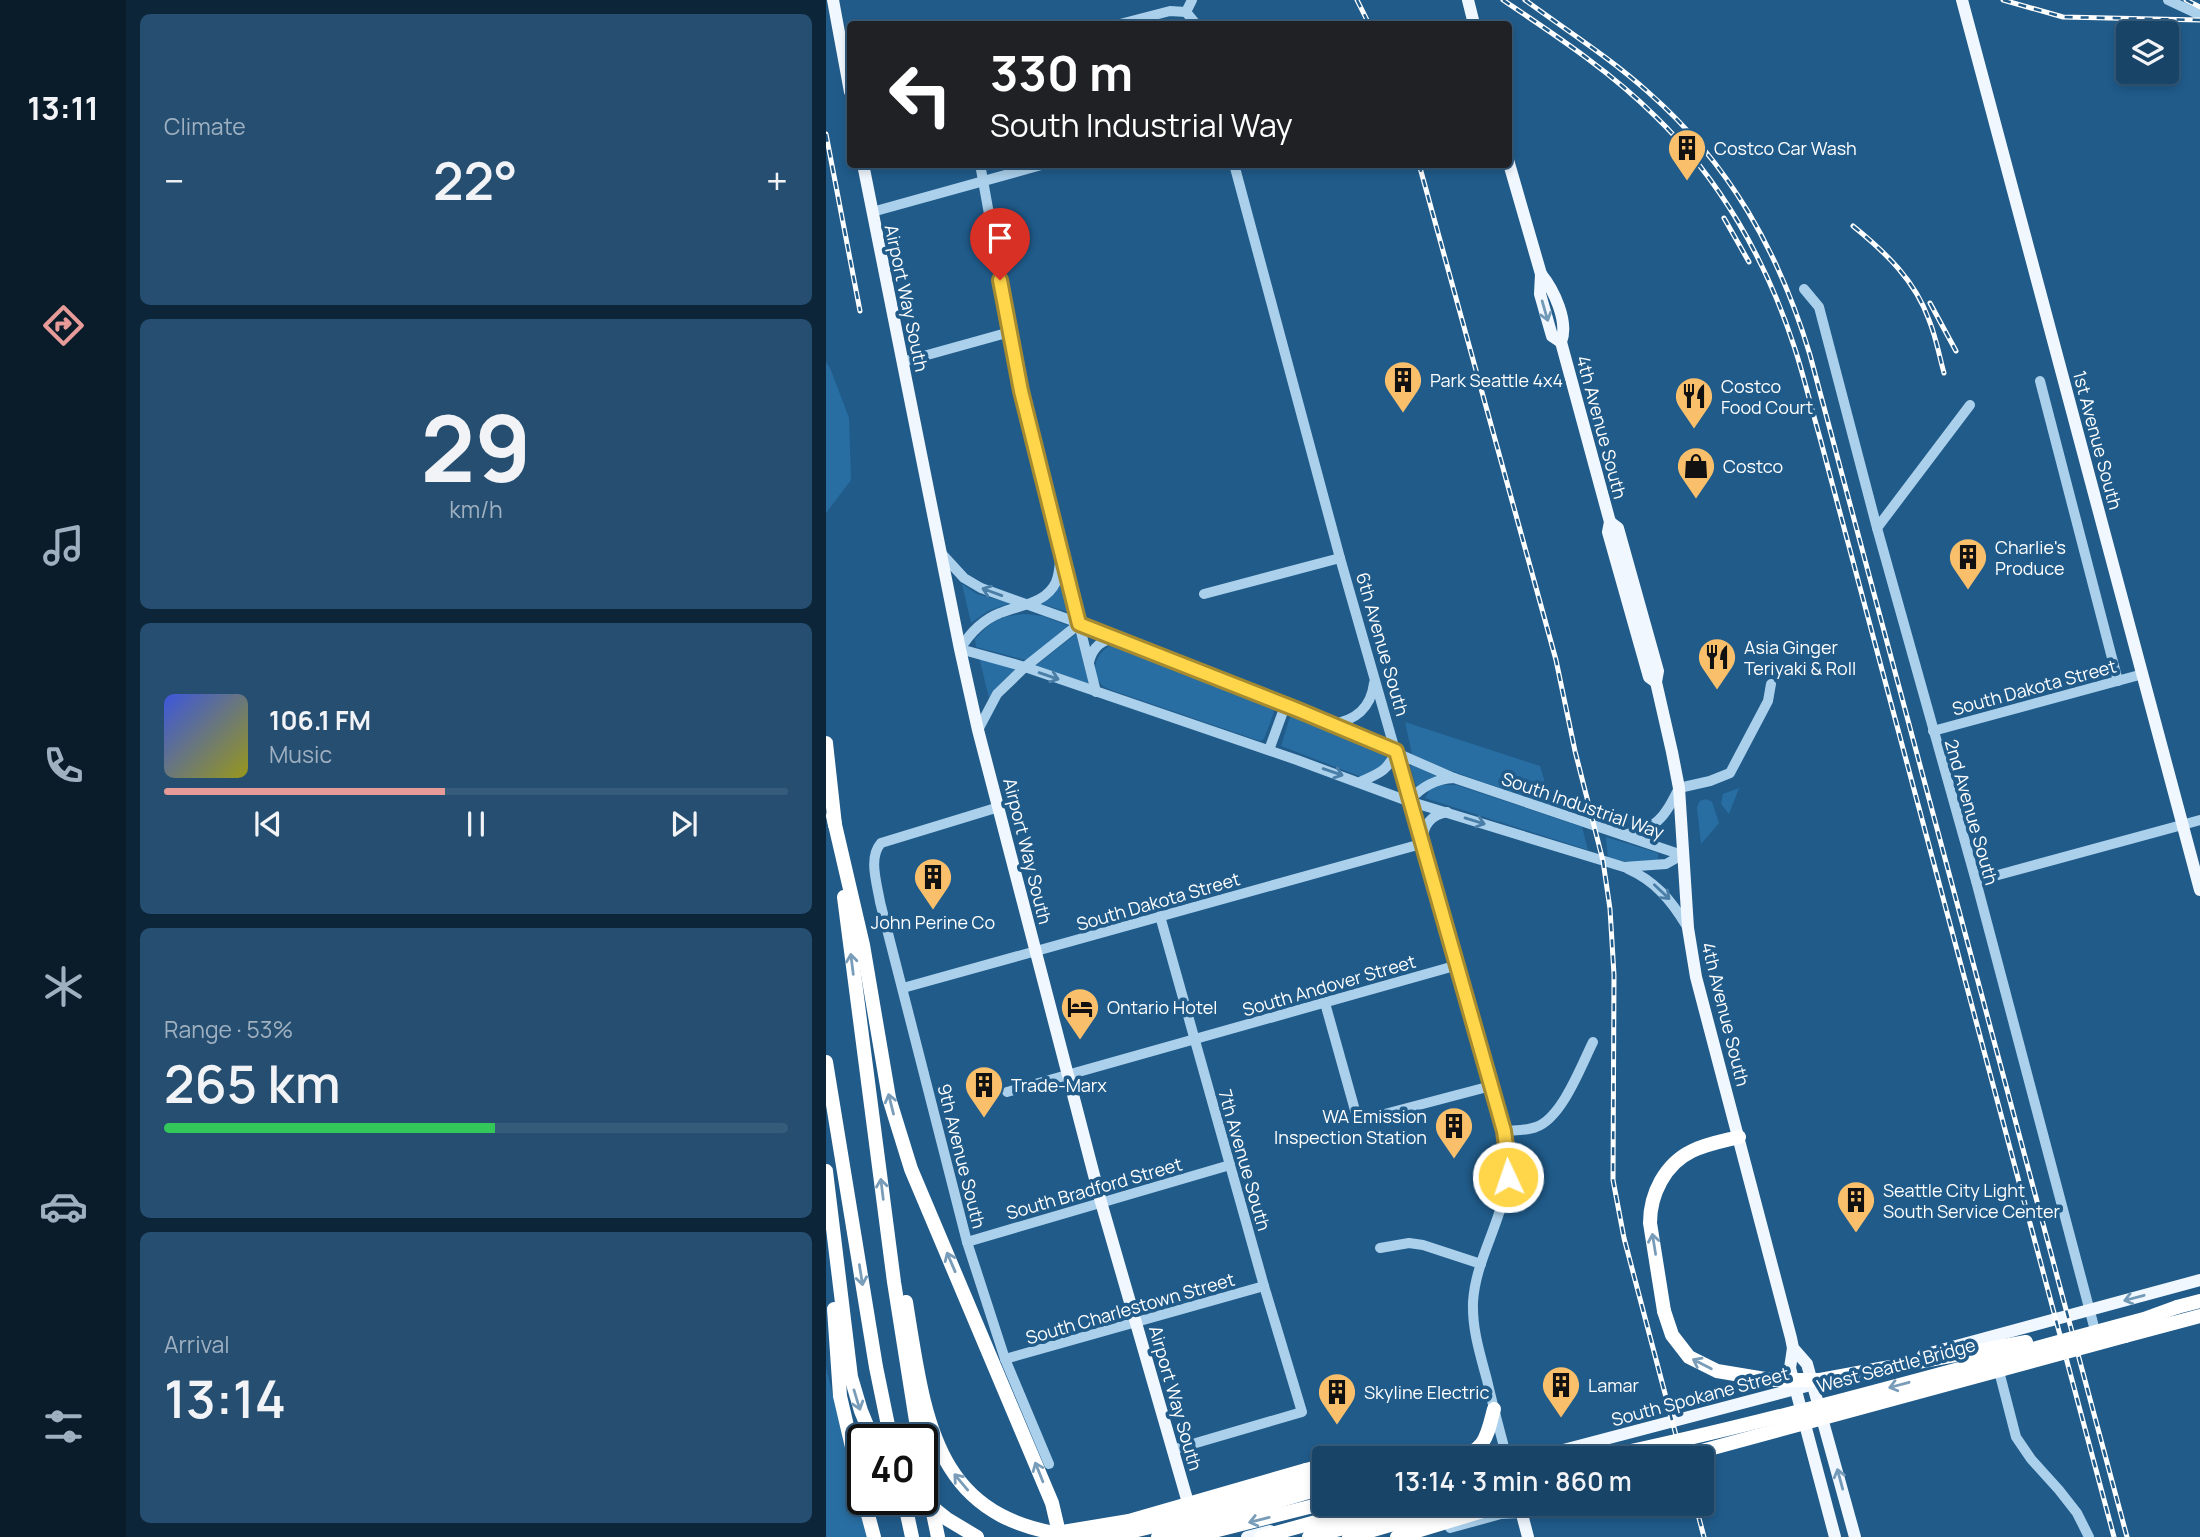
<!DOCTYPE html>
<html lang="en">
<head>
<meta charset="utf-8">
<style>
  body { margin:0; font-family:Manrope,sans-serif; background:#254e71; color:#f1f3f6; height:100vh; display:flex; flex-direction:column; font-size:26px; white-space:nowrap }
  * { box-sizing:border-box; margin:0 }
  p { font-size:23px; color:#9fb0c0 }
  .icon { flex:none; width:38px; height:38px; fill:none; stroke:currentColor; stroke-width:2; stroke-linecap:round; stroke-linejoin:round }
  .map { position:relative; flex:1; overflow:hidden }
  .sheet { display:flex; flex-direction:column; gap:14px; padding:14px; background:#0d2539; width:700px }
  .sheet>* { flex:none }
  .guide { position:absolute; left:21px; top:21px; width:665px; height:147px; border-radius:7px; box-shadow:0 4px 10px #0003,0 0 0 2px #365c7c; background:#202124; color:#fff; overflow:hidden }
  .buttons { position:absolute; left:1290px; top:21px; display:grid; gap:14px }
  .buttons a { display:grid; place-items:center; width:63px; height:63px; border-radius:7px; background:#184468; box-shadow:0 4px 10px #0003,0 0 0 2px #365c7c; font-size:35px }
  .speed { position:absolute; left:21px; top:1424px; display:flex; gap:14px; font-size:35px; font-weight:700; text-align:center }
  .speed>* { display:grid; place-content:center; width:91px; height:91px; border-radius:50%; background:#184468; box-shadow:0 4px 10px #0003,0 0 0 2px #365c7c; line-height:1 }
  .speed .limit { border:4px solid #111; border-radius:10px; background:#fff; color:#111 }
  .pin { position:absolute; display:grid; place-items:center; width:60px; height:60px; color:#fff; margin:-72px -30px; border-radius:50% 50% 50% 0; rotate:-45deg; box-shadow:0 0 7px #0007 }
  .pin .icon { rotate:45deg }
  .me { position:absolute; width:77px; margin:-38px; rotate:357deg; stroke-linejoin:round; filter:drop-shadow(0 0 5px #0008) }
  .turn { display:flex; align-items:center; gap:24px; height:147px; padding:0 28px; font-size:32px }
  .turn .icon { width:91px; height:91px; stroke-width:2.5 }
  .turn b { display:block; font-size:49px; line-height:60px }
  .big { font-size:52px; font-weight:600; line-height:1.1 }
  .sheet .card { flex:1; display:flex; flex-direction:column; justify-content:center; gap:10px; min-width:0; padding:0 24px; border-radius:10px; background:#254e71 }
  .sheet .dial { align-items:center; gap:0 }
  .dial b { font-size:91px; line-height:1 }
  .song { display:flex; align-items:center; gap:21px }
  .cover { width:84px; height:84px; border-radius:10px; background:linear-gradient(135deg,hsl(230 70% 55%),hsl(60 70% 35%)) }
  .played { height:7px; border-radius:4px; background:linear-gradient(90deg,#e69b98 45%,#365c7c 45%) }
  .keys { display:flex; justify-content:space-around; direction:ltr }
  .heat { display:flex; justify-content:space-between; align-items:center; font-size:38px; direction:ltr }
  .charge { height:10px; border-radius:5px; background:linear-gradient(90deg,#34c759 53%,#365c7c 0) }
  .trip { position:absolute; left:486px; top:1446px; width:402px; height:70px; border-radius:7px; background:#184468; box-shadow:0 4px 10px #0003,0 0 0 2px #365c7c; font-weight:600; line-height:70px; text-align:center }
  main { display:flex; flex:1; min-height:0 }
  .menu { display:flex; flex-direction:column; width:126px; justify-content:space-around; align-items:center; background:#0a1b2a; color:#9fb0c0 }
  .menu .icon { width:49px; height:49px }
  .menu .active { color:#e69b98 }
  .menu b { font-size:32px; color:#f1f3f6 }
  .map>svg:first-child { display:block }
  .green { fill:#296ea2 }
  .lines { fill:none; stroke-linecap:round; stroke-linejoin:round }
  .minor { stroke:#abd0eb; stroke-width:10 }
  .major { stroke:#f0f7fe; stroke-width:12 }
  .highway { stroke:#fff; stroke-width:14 }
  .rail-casing { stroke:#fff; stroke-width:5 }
  .rail { stroke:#205b8a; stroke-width:2.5; stroke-dasharray:8; stroke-linecap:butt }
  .highway-bridge { stroke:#fff; stroke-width:14 }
  .oneway { stroke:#7399b8 }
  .oneway2 { stroke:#4a7ea7 }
  .oneway3 { stroke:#799db9 }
  .route-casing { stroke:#a68a30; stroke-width:18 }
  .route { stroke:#ffd54a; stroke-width:12 }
  .labels { text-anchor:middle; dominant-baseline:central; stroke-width:7; stroke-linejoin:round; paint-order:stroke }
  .poi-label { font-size:18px; fill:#fff; stroke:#205b8a; text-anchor:start }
  .street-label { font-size:18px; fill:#fff; stroke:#205b8a }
</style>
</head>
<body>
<main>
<nav class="menu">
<b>13:11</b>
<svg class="icon active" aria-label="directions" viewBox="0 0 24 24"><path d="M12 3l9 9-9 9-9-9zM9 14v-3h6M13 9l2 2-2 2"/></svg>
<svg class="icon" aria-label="music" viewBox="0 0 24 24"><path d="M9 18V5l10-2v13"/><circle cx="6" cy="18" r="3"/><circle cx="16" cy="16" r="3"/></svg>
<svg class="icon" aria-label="phone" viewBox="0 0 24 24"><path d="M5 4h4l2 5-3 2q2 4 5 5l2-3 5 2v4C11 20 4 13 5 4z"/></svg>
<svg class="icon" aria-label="climate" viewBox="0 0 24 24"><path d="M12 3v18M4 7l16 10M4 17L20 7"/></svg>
<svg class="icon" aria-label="car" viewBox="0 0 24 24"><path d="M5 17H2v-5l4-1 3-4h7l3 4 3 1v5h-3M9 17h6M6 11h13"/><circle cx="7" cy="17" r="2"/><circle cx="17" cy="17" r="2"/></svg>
<svg class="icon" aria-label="filters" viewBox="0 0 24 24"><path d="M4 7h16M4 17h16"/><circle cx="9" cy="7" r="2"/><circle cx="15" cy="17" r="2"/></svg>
</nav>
<section class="sheet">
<div class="card"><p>Climate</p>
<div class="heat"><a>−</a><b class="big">22°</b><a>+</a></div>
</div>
<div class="card dial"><b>29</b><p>km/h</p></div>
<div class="card">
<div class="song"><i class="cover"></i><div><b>106.1 FM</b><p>Music</p></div></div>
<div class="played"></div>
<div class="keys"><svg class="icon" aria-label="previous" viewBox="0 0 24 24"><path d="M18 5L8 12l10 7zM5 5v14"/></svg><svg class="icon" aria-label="pause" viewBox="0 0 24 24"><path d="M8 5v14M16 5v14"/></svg><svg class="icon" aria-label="next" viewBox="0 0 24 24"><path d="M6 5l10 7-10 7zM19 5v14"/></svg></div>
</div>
<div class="card"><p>Range · 53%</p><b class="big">265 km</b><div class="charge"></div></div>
<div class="card"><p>Arrival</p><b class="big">13:14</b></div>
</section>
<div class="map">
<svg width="1374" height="1537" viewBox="0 0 1374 1537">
  <rect width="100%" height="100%" fill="#205b8a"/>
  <g class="green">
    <path d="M 0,362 L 4,368 L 23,418 L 25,480 L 0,513 Z"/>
    <path d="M 237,580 L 245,613 L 216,604 L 229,593 Z"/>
    <path d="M 136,584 L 151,594 L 184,603 L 162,611 L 145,623 Z"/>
    <path d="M 199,614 L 217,616 L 243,626 L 200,660 L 150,647 L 149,639 C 166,620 174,616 199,614 Z"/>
    <path d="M 250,634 L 263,684 L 209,666 Z"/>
    <path d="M 288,644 L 315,650 L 446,706 L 448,712 L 438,739 L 434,741 L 285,690 C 282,688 277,687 275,684 C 262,669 272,650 288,644 Z"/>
    <path d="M 153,657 L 194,669 L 163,698 Z"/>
    <path d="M 468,716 L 559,754 L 562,762 L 554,771 L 536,777 L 455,746 L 464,717 Z"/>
    <path d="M 579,722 L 714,766 L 726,806 L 620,769 L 586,754 Z"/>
    <path d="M 586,765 L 610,776 L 600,781 L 591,789 L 584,766 Z"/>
    <path d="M 615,785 L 630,785 L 756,827 L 762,850 L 599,798 L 604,789 Z"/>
    <path d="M 913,788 L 903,814 L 895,804 L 897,794 Z"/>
    <path d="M 880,799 L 886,802 L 893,823 L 875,844 L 871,807 L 874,801 Z"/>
    <path d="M 780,837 L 832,853 L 832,860 L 813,863 L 782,859 Z"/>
    <path d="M 0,1367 L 41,1537 L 0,1537 Z"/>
  </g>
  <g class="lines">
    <g class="minor">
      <path d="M 366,0 L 360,12 L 370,24"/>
      <path d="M 1342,0 L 1374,15"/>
      <path d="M 294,24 L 344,11 L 360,12"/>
      <path d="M 154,164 L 195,391 L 270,692"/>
      <path d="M 408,164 L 514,558 L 678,1131 C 683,1158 683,1183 674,1210 C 665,1240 649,1269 647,1302 C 646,1329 654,1354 661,1380 C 667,1406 674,1432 681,1458"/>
      <path d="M 46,212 L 219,164"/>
      <path d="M 978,289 L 993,307 L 1051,528 L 1150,881 L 1271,1338"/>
      <path d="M 76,362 L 184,332"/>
      <path d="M 1214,381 L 1292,681"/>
      <path d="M 1051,528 L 1144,405"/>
      <path d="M 235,550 C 234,560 234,572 230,582 C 220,604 193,605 174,613 C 156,620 144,633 134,649 L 199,667 L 471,760 L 579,800 L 798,867 L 840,864 L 856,855"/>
      <path d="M 115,553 L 138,578 L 155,588 L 292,637 L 472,710 L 628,778 L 856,855"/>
      <path d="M 378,594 L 514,558"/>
      <path d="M 263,662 C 267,646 276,640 291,637"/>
      <path d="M 505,724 C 529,721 545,708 548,683"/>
      <path d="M 152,730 L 171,694 L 199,667 L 253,624"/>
      <path d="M 1107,731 L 1317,674"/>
      <path d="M 443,750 L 459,706"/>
      <path d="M 534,782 C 554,773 560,772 570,752"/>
      <path d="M 583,801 C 595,787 609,779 628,778"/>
      <path d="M 173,807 L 55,843 C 42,858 51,883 54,902 L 141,1242 L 179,1359 L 223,1464"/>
      <path d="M 797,835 C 832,827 837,820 853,788 L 884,781 L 904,773 L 942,701 L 945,684"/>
      <path d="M 596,840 C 598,824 605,815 621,812"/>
      <path d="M 802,869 C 829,881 845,900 860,925"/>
      <path d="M 1150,881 L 1374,820"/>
      <path d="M 334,916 L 438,1286 L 476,1412 L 346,1450"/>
      <path d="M 77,988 L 595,844"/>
      <path d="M 499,1003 L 532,1121 L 665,1086"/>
      <path d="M 181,1092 L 632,965"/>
      <path d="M 678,1131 C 689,1130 700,1131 710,1127 C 736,1118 755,1066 767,1042"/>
      <path d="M 141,1242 L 404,1165"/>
      <path d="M 554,1248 L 583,1243 L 597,1245 L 655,1264"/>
      <path d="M 179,1359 L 438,1286"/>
      <path d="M 1174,1375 L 1190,1437 L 1205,1459 L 1233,1490 L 1251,1513 L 1263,1537"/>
      <path d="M 624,1528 L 675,1514 L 695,1513"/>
    </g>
    <g class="major">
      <path d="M 7,0 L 24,92"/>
      <path d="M 642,0 L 648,24"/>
      <path d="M 1136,0 L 1374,890"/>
      <path d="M 682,160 L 715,274 L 714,294 L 726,336 L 735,342"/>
      <path d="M 37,164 L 134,649 L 152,730 L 275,1202 L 365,1513"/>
      <path d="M 715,274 C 728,290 743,322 735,342 L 784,522 L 782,532 L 823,677 L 830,682"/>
      <path d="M 784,522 L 792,528 L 832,671 L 830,682 L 846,752 L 853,788 L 862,928 L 870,977 L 965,1338 L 967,1348 L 981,1364 L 1029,1537"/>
      <path d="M 967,1348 L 964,1368 L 1009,1537"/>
      <path d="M 1097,1355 L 1374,1280"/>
      <path d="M 707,1458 L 992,1383"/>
      <path d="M 575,1503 L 582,1503"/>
      <path d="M 693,1503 L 702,1537"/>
      <path d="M 516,1510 L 550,1503"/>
      <path d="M 695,1513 L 711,1503"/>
      <path d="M 421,1537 L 444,1531"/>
    </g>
    <g class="highway">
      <path d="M 0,743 L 9,825"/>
      <path d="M 7,816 L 37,945 L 63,1098 L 85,1169 L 226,1503 L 234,1537"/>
      <path d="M 18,897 L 68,1282 L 93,1440"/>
      <path d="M 0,1062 L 50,1367 L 65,1440"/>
      <path d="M 0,1171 L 25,1377 L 35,1411 L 47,1440"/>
      <path d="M 80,1302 C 100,1427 109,1527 262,1537"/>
      <path d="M 1351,1307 L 1374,1301"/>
      <path d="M 8,1309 L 14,1396 L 37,1494"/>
      <path d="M 838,1311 L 824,1223 C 824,1194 839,1164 866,1151 C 880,1144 897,1141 913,1137"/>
      <path d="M 1299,1336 L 1374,1316"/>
      <path d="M 532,1458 L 577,1454 L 619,1458"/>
      <path d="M 629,1458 C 660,1452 661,1435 668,1409"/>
      <path d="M 96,1460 L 112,1537"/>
      <path d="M 480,1470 L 499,1465"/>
      <path d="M 38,1500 L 48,1537"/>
      <path d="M 78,1500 L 86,1537"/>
      <path d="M 483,1537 L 533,1524 L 553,1521"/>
      <path d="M 523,1537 L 602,1514"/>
      <path d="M 571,1537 L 683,1503"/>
    </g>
    <g class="rail-casing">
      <g id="rail">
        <path d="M 531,0 L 543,24"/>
        <path d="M 677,0 C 729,35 784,71 829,116 C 894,179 940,260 968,346 C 978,376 985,407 994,438 L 1288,1537"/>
        <path d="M 699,0 C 740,30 784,58 822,92 C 904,164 953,252 984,355 L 1301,1537"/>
        <path d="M 1177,0 L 1237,17 L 1374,20"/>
        <path d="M 1360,0 L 1374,7"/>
        <path d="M 0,134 L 34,311"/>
        <path d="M 593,164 L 730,660 L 749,751 L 777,861 L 784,909 L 788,975 L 787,1180 L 798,1238 L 856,1458"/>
        <path d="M 898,218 L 923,262"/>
        <path d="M 1027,226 C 1059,252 1089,280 1103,320 C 1110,337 1113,355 1118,373"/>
        <path d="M 1104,303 L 1130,351"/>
        <path d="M 869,1503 L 878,1537"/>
      </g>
    </g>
    <use href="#rail" class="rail"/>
    <g class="highway-bridge">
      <path d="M 838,1311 L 846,1335 L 863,1357 L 891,1371 L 945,1380 L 994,1380 L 1200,1342"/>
      <path d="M 773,1458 C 956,1420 1137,1367 1318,1319 L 1351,1307"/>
      <path d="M 850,1458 L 1299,1336"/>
      <path d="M 96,1499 L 121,1519 L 151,1537"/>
      <path d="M 230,1533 L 303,1521 L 480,1470"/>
      <path d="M 268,1537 L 294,1534 L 320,1528 L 499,1477"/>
      <path d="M 332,1537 L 499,1487"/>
      <path d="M 364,1537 L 499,1503"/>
      <path d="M 435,1537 L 519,1514 L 611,1512 L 656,1503"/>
    </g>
  </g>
  <defs><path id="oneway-shaft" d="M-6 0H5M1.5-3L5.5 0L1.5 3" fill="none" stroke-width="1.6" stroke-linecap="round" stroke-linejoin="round" transform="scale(1.75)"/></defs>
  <g class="oneway">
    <use href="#oneway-shaft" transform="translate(719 311) rotate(74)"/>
    <use href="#oneway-shaft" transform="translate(1308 1298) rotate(165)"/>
    <use href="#oneway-shaft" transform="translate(1014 1479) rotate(-105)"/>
  </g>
  <g class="oneway2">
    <use href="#oneway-shaft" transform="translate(166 592) rotate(-160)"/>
    <use href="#oneway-shaft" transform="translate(223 676) rotate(19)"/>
    <use href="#oneway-shaft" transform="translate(507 772) rotate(19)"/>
    <use href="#oneway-shaft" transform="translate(649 821) rotate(17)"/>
    <use href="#oneway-shaft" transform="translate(836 892) rotate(43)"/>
  </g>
  <g class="oneway3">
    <use href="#oneway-shaft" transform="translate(26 964) rotate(-97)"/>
    <use href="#oneway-shaft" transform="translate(65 1104) rotate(-104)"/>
    <use href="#oneway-shaft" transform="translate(56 1189) rotate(-97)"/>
    <use href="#oneway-shaft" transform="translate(828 1244) rotate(-99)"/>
    <use href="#oneway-shaft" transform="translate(125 1262) rotate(-113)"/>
    <use href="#oneway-shaft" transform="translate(35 1275) rotate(81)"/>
    <use href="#oneway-shaft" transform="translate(876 1364) rotate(-153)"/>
    <use href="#oneway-shaft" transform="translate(1073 1385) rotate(165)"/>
    <use href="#oneway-shaft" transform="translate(31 1400) rotate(73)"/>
    <use href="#oneway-shaft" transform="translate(213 1472) rotate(-112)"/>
    <use href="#oneway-shaft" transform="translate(135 1482) rotate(-130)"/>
    <use href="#oneway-shaft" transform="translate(433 1520) rotate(166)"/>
  </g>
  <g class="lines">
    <g class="route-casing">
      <path id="route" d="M 174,280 L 195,391 L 253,624 L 472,710 L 570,751 L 678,1131 L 682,1161 L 682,1177"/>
    </g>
    <use href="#route" class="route"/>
  </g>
  <defs>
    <g id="building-pin" transform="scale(2.0125)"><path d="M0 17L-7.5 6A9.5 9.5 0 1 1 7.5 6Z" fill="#f9bf6b" stroke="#205b8a"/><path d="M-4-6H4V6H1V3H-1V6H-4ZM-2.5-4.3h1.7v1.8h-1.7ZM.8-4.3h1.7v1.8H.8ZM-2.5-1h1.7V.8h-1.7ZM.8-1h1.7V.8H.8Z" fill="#111"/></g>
    <g id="restaurant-pin" transform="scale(2.0125)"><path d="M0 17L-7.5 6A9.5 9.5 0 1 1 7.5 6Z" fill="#f9bf6b" stroke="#205b8a"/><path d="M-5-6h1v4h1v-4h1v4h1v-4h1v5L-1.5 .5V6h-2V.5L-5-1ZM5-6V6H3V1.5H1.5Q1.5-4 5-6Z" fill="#111"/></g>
    <g id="shop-pin" transform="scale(2.0125)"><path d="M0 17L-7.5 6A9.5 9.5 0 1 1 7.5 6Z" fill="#f9bf6b" stroke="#205b8a"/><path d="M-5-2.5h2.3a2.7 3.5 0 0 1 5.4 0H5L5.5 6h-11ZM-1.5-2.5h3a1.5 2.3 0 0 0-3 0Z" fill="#111"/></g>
    <g id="hotel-pin" transform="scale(2.0125)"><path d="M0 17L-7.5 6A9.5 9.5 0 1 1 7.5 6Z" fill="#f9bf6b" stroke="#205b8a"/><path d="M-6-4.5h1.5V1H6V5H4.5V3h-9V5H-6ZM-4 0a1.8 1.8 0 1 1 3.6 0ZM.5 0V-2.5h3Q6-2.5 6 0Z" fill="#111"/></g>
  </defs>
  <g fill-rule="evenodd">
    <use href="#building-pin" x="861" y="148"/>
    <use href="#building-pin" x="577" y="380"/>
    <use href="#restaurant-pin" x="868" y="396"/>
    <use href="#shop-pin" x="870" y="466"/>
    <use href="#building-pin" x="1142" y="557"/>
    <use href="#restaurant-pin" x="891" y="657"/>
    <use href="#building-pin" x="107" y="877"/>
    <use href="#hotel-pin" x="254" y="1007"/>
    <use href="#building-pin" x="158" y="1085"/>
    <use href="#building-pin" x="628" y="1126"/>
    <use href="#building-pin" x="1030" y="1200"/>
    <use href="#building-pin" x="735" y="1385"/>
    <use href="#building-pin" x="511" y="1392"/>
  </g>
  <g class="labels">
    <g class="poi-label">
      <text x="888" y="148">Costco Car Wash</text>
      <text x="604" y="380">Park Seattle 4x4</text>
      <text x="895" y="386">Costco<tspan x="895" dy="21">Food Court</tspan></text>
      <text x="897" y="466">Costco</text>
      <text x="1169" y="547">Charlie's<tspan x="1169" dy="21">Produce</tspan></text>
      <text x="918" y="647">Asia Ginger<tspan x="918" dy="21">Teriyaki &amp; Roll</tspan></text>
      <text x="107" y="922" text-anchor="middle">John Perine Co</text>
      <text x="281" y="1007">Ontario Hotel</text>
      <text x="185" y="1085">Trade-Marx</text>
      <text x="601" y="1116" text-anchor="end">WA Emission<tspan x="601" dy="21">Inspection Station</tspan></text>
      <text x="1057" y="1190">Seattle City Light<tspan x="1057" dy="21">South Service Center</tspan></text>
      <text x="762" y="1385">Lamar</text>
      <text x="538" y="1392">Skyline Electric</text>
    </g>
    <g class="street-label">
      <text transform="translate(81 298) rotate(78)">Airport Way South</text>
      <text transform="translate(776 427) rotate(75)">4th Avenue South</text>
      <text transform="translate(1272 440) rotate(75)">1st Avenue South</text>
      <text transform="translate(557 644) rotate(74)">6th Avenue South</text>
      <text transform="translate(1208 687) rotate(-15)">South Dakota Street</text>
      <text transform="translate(757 805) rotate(19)">South Industrial Way</text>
      <text transform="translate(1146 812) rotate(74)">2nd Avenue South</text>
      <text transform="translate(202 851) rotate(76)">Airport Way South</text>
      <text transform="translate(332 901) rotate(-16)">South Dakota Street</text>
      <text transform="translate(503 985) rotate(-16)">South Andover Street</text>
      <text transform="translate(900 1014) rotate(76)">4th Avenue South</text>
      <text transform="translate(136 1156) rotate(76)">9th Avenue South</text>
      <text transform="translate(419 1160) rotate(74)">7th Avenue South</text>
      <text transform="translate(268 1188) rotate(-16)">South Bradford Street</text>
      <text transform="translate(304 1308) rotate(-16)">South Charlestown Street</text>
      <text transform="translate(1070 1365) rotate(-15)">West Seattle Bridge</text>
      <text transform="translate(874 1396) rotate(-15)">South Spokane Street</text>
      <text transform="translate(350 1398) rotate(74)">Airport Way South</text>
    </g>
  </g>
</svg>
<div class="buttons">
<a><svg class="icon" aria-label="layers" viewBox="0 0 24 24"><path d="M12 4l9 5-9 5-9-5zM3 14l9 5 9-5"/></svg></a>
</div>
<div class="speed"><div class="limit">40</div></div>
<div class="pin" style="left:174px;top:280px;background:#d93025"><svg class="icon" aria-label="arrive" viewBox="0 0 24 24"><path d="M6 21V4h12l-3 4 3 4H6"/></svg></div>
<svg class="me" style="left:682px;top:1177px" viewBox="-20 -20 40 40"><circle r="17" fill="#ffd54a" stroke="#fff" stroke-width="3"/><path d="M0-11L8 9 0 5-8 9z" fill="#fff"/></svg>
<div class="trip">13:14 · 3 min · 860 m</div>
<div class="guide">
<div class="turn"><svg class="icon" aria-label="left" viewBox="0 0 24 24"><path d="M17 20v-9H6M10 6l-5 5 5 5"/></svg><div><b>330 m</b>South Industrial Way</div></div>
</div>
</div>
</main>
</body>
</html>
